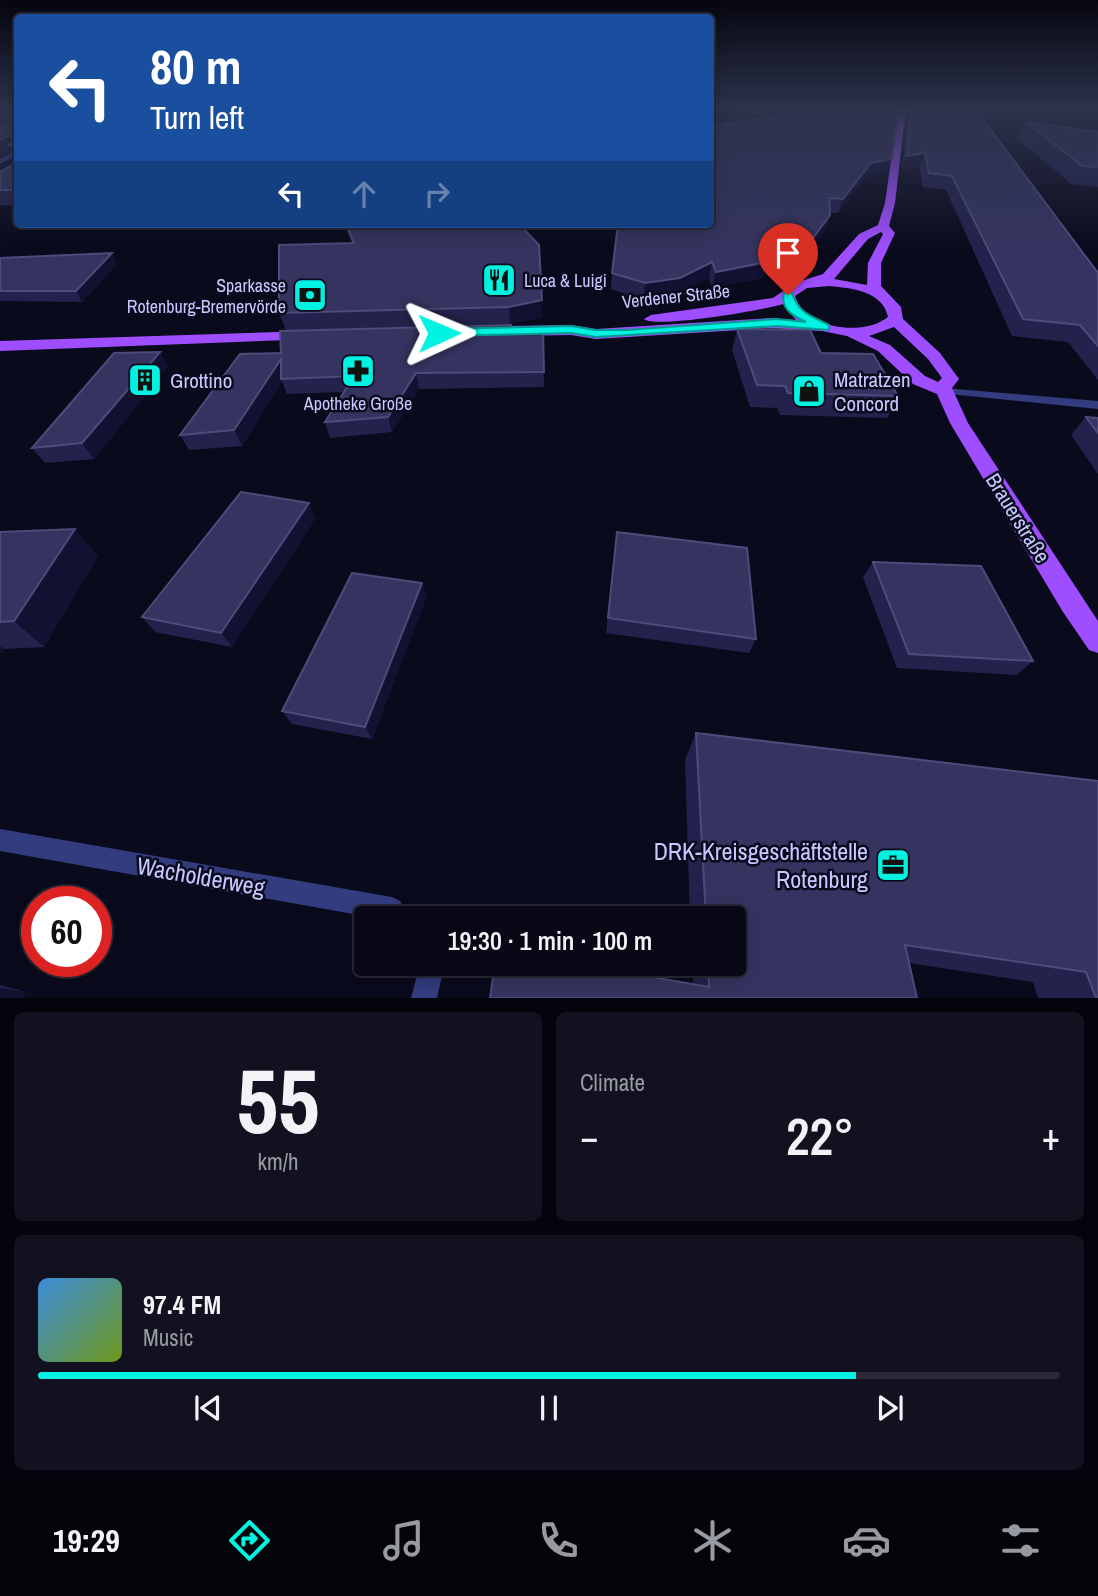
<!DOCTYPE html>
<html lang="en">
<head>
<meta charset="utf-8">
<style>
  body { margin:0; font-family:"Archivo Narrow",sans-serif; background:#11111f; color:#f1f3f6; height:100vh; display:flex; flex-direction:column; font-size:26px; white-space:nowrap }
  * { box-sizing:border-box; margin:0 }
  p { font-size:23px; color:#989aa1 }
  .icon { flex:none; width:38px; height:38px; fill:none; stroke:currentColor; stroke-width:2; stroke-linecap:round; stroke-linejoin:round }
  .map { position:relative; height:998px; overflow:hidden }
  .details { display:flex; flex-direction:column; gap:14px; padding:14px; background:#04040c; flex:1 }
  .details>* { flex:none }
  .banner { position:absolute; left:14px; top:14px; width:700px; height:214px; border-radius:7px; box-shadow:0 4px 18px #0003,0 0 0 2px #292935; background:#1a4fa0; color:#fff; overflow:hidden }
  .speed { position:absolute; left:21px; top:886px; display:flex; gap:14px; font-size:35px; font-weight:700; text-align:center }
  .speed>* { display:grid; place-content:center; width:91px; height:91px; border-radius:50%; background:#080816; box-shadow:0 4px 18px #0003,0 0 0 2px #292935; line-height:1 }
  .speed .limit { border:10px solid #d22; background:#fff; color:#111 }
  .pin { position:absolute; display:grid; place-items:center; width:60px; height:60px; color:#fff; margin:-72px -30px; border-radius:50% 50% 50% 0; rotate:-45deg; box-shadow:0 0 7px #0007 }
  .pin .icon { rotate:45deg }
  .me { position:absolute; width:77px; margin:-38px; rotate:89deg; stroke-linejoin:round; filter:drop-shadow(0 0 5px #0008) }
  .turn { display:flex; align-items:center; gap:24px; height:147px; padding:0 21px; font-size:32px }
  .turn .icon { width:91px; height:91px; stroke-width:2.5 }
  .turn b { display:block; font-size:49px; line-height:60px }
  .lanes { display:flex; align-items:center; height:66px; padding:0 21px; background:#0003; justify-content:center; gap:35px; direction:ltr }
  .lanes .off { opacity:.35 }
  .big { font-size:52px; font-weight:600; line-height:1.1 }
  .details .card { flex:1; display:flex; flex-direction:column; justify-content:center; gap:10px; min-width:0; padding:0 24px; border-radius:10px; background:#11111f }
  .details .dial { align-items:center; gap:0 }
  .dial b { font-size:91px; line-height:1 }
  .song { display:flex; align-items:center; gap:21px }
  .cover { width:84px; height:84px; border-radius:10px; background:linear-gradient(135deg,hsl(210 70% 55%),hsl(80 70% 35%)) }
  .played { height:7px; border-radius:4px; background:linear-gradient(90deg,#00f2e1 80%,#292935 80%) }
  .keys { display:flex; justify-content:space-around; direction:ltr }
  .heat { display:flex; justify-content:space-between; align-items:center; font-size:38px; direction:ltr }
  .details .tiles { flex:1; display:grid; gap:14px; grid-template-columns:1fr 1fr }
  .card:last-child { grid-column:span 2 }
  .trip { position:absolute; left:354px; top:906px; width:392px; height:70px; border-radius:7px; background:#080816; box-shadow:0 4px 18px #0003,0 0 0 2px #292935; font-weight:600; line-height:70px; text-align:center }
  .tabs { display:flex; height:112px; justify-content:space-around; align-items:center; background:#030309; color:#989aa1 }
  .tabs .icon { width:49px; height:49px }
  .tabs .selected { color:#00f2e1 }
  .tabs b { font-size:32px; color:#f1f3f6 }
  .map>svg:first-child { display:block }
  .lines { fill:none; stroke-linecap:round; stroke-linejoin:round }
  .street { fill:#333c7f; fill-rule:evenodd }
  .primary { fill:#9f4eff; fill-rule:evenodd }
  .wall { fill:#23224c }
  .shaded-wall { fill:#121131 }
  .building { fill:#353460; stroke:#4c4b79; stroke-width:2 }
  .route { fill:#00f2e1; stroke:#009d92; stroke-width:2 }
  .labels { text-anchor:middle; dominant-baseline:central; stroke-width:5; stroke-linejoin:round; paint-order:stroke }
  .far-poi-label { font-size:18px; fill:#c7c9ff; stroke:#0a0a1d; text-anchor:start }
  .far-street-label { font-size:18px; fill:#c7c9ff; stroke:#0a0a1d }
  .poi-label { font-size:21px; fill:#c7c9ff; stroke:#0a0a1d; text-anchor:start }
  .street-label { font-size:21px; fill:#c7c9ff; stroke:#0a0a1d }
  .near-poi-label { font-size:24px; fill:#c7c9ff; stroke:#0a0a1d; text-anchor:end }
  .near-street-label { font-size:24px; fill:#c7c9ff; stroke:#0a0a1d }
</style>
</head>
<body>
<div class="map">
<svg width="1098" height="998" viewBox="0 0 1098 998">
  <rect width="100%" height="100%" fill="#0a0a1d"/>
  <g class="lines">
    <g class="street">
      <path d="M 18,149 L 18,154 L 0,164 L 0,159 Z"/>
      <path d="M 944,388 L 1098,401 L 1098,409 L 940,393 L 938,391 Z"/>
      <path d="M 0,829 L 392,897 L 400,901 L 410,919 L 381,919 L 0,851 Z"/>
      <path d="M 415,964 L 441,964 L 443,971 L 437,998 L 411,998 L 418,972 Z"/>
    </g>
    <g class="primary">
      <path d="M 902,110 L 910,110 L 905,117 L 895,203 L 889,226 L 895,233 L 881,263 L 881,286 L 901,307 L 903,319 L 940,353 L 959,379 L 952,388 L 968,423 L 1098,621 L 1098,653 L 1089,650 L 1063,612 L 950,423 L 937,394 L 913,384 L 878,351 L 847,336 L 822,331 L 770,328 L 596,339 L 571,335 L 499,336 L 491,331 L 499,326 L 571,325 L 596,329 L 770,318 L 796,320 L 783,304 C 765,310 654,329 644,319 L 651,315 L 773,298 L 795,283 L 823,274 L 859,234 L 878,225 L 885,203 L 897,117 ZM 881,232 L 883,234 L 868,263 L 867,285 L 834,279 L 868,239 ZM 829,286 C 851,288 883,291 888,317 C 863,337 805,329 795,296 L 807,288 ZM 894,327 L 928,359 L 942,378 L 938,382 L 925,376 L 890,345 L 869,336 Z"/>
      <path d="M 309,331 L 314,333 L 317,336 L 314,339 L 0,351 L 0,341 Z"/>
    </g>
  </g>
  <g class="wall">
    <path d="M 0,110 L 18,110 L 18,158 L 16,158 L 12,150 L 0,157 Z"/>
    <path d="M 787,110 L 900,110 L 898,112 L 892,159 L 887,172 L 866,176 L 838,213 L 830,213 L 830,215 L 825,230 L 803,261 L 795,259 L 790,265 L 785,264 L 758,279 L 712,288 L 709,278 L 677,294 L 643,300 L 611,289 L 612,273 L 795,114 Z"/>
    <path d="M 911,110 L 976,110 L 1098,273 L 1098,380 L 1068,342 L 1012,336 L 946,190 L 923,187 L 919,166 L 902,170 L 908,118 Z"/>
    <path d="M 1026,122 L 1098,132 L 1098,187 L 1071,184 L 1017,138 Z"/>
    <path d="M 18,162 L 18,205 L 0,205 L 0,172 Z"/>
    <path d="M 344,224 L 519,224 L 542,317 L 510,324 L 286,330 L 279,313 L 352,243 Z"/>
    <path d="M 0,258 L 117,264 L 82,302 L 0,301 Z"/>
    <path d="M 737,329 L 821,353 L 898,396 L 887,418 L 780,415 L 777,408 L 750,407 L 732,350 Z"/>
    <path d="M 511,330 L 543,331 L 544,387 L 419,389 L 392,432 L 330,438 L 325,422 L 344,392 L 287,394 L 282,381 L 242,446 L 189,450 L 180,435 L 281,353 Z"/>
    <path d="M 160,352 L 168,367 L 94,459 L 45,463 L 32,448 Z"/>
    <path d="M 1086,417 L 1098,418 L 1098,474 L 1071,435 Z"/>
    <path d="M 309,503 L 315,519 L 232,647 L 155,632 L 142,617 Z"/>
    <path d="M 0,532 L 98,556 L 44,647 L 4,649 L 0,655 Z"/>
    <path d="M 617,532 L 756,639 L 749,653 L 606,633 Z"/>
    <path d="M 873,562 L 1033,661 L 1017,675 L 897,668 L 863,577 Z"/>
    <path d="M 422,583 L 426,598 L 372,739 L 292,724 L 282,711 Z"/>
    <path d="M 696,733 L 1098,781 L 1098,998 L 1038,998 L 1033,982 L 909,963 L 917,998 L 490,998 L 693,984 L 692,964 L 733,964 L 733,919 L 690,919 L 685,760 Z"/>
    <path d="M 0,985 L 26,992 L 0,998 Z"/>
  </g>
  <g class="shaded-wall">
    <path d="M 11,134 L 17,145 L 9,145 L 12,150 L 0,157 L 0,140 Z"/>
    <path d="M 925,153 L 919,166 L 902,170 L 907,156 Z"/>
    <path d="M 892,159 L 887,172 L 866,176 L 838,213 L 843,199 L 871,163 Z"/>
    <path d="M 830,215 L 825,230 L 803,261 L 807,246 Z"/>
    <path d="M 800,244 L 795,259 L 790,265 L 795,250 Z"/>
    <path d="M 789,248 L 785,264 L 758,279 L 712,288 L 716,272 Z"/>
    <path d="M 112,253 L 117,264 L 82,302 L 76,291 Z"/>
    <path d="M 712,262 L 709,278 L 677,294 L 643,300 L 645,283 Z"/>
    <path d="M 542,300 L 542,317 L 510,324 L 509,307 Z"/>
    <path d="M 160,352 L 168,367 L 94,459 L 82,443 Z"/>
    <path d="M 281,359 L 282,381 L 242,446 L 234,430 Z"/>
    <path d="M 416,373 L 419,389 L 392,432 L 388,417 Z"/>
    <path d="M 309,503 L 315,519 L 232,647 L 221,633 Z"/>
    <path d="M 75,529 L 98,556 L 44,647 L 14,621 Z"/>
    <path d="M 422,583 L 426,598 L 372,739 L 365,727 Z"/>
    <path d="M 0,646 L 4,649 L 0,655 Z"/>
    <path d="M 0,988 L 26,992 L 23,998 L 0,998 Z"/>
  </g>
  <g class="building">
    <path d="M 0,110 L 18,110 L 18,145 L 9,145 L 13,141 L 11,134 L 0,140 L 0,126 L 11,125 L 13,117 L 0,117 Z"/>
    <path d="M 813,110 L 898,110 L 892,159 L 871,163 L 843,199 L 829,198 L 830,215 L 807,246 L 800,244 L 795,250 L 789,248 L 762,263 L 716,272 L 712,262 L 680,278 L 645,283 L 612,273 L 618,224 L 710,224 L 710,126 L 816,111 Z"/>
    <path d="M 911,110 L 976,110 L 1098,273 L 1098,346 L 1080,325 L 1023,319 L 952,176 L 929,173 L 925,153 L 907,156 Z"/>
    <path d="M 1026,122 L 1098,132 L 1098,167 L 1082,166 Z"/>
    <path d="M 18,162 L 18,190 L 0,190 L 0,172 Z"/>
    <path d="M 346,224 L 519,224 L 539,245 L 542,300 L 509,307 L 279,313 L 279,245 L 354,243 Z"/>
    <path d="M 112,253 L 76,291 L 0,291 L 0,258 Z"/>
    <path d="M 511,325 L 511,330 L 543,331 L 544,372 L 416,373 L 388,417 L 325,422 L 354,376 L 281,379 L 281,359 L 234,430 L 180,435 L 240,354 L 281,353 L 280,331 Z"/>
    <path d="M 737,329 L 810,330 L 821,353 L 873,354 L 898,396 L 788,393 L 785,386 L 757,385 Z"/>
    <path d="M 160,352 L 82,443 L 32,448 L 114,353 Z"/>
    <path d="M 1086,417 L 1098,418 L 1098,433 Z"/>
    <path d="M 241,492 L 309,503 L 221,633 L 142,617 Z"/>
    <path d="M 75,529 L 14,621 L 0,622 L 0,532 Z"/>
    <path d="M 617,532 L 747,548 L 756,639 L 608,618 Z"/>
    <path d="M 873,562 L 981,566 L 1033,661 L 909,654 Z"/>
    <path d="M 352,573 L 422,583 L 365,727 L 282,711 Z"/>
    <path d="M 696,733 L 1098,781 L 1098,998 L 1096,998 L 1086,972 L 905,945 L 917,998 L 490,998 L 495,964 L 579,964 L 709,987 L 708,964 L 733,964 L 733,919 L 706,919 Z"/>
  </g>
  <linearGradient id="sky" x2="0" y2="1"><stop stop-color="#060610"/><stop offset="0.44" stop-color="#2d334c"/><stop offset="1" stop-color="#2d334c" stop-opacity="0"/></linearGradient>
  <rect width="1098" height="249" fill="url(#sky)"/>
  <path class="route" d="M 784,293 L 792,293 C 799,314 810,315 829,325 L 829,330 L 777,326 L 596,337 L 571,333 L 439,336 L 433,333 L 439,329 L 571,326 L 596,330 L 627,330 L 777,319 L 806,322 C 793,316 780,309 784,293 Z"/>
  <defs>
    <g id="restaurant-square" transform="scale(1.75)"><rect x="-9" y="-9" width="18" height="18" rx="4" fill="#00f2e1" stroke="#0a0a1d"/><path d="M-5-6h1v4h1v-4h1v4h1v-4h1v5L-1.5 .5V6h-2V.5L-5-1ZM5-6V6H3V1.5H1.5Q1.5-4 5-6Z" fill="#111"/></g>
    <g id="bank-square" transform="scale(1.75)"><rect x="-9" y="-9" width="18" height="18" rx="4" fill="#00f2e1" stroke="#0a0a1d"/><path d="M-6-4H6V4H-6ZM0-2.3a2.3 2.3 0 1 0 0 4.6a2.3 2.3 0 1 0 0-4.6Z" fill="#111"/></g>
    <g id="pharmacy-square" transform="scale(1.75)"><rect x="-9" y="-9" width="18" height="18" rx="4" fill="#00f2e1" stroke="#0a0a1d"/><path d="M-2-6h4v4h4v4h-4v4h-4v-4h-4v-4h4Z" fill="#111"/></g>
    <g id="building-square" transform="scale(1.75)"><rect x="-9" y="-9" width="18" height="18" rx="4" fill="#00f2e1" stroke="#0a0a1d"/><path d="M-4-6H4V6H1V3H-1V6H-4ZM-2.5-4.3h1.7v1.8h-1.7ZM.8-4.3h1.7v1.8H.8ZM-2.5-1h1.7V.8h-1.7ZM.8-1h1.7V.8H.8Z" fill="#111"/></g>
    <g id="shop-square" transform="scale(1.75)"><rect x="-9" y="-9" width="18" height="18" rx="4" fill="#00f2e1" stroke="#0a0a1d"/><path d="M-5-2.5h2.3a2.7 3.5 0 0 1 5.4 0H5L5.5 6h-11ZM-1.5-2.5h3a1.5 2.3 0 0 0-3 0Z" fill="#111"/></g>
    <g id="office-square" transform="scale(1.75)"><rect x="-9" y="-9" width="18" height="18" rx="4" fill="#00f2e1" stroke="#0a0a1d"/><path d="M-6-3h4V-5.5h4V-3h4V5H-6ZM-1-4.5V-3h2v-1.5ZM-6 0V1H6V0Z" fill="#111"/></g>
  </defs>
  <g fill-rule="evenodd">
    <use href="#restaurant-square" x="499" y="280"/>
    <use href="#bank-square" x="310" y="295"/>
    <use href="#pharmacy-square" x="358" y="371"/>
    <use href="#building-square" x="145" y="380"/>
    <use href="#shop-square" x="809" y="391"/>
    <use href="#office-square" x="893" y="865"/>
  </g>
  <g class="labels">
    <g class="far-poi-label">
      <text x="524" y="280">Luca &amp; Luigi</text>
      <text x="286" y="285" text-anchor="end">Sparkasse<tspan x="286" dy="21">Rotenburg-Bremervörde</tspan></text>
      <text x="358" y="403" text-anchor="middle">Apotheke Große</text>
    </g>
    <g class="far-street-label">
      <text transform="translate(676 296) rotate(-6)">Verdener Straße</text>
    </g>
    <g class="poi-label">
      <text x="834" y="379">Matratzen<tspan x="834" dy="24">Concord</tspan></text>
      <text x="170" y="380">Grottino</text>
    </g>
    <g class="street-label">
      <text transform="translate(1018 518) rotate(58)">Brauerstraße</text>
    </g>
    <g class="near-poi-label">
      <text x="868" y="851">DRK-Kreisgeschäftstelle<tspan x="868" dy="28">Rotenburg</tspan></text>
    </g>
    <g class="near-street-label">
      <text transform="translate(201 876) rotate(10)">Wacholderweg</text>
    </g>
  </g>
</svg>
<div class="speed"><div class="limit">60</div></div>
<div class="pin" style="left:788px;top:295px;background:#d93025"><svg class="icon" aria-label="arrive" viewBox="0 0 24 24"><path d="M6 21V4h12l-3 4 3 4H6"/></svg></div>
<svg class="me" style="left:439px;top:333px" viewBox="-20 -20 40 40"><path d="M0-17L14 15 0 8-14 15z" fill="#00f2e1" stroke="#fff" stroke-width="4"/></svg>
<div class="trip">19:30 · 1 min · 100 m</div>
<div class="banner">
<div class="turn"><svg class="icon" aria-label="left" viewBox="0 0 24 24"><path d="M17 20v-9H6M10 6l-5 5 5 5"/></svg><div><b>80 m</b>Turn left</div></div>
<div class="lanes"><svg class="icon" aria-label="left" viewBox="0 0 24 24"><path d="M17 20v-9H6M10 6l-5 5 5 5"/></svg><svg class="icon off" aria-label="ahead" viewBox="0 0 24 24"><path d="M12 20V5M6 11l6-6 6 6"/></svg><svg class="icon off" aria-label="right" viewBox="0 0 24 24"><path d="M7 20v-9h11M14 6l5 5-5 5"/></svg></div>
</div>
</div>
<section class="details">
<div class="tiles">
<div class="card dial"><b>55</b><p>km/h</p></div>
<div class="card"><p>Climate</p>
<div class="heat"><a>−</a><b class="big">22°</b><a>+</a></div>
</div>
<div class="card">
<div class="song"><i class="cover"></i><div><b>97.4 FM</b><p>Music</p></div></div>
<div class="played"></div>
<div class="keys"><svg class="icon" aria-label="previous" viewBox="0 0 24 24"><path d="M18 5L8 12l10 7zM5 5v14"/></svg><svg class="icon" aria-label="pause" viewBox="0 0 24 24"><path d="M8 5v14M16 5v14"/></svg><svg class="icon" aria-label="next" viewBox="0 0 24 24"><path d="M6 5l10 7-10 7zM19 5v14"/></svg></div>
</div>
</div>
</section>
<nav class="tabs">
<b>19:29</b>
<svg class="icon selected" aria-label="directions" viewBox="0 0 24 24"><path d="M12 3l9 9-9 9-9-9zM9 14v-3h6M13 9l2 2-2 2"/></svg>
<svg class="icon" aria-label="music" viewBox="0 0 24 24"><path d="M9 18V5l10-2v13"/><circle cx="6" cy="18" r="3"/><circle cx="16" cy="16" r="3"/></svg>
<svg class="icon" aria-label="phone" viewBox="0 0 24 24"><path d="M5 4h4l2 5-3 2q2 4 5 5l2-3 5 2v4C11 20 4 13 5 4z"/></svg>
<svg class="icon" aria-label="climate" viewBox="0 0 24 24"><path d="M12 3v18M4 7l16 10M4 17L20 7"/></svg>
<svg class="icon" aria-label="car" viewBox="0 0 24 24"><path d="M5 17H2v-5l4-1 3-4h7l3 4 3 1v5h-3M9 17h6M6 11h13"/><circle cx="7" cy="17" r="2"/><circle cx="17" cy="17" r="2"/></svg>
<svg class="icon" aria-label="filters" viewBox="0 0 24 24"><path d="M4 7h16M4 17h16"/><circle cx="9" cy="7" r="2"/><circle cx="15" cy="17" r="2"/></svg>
</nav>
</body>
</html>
